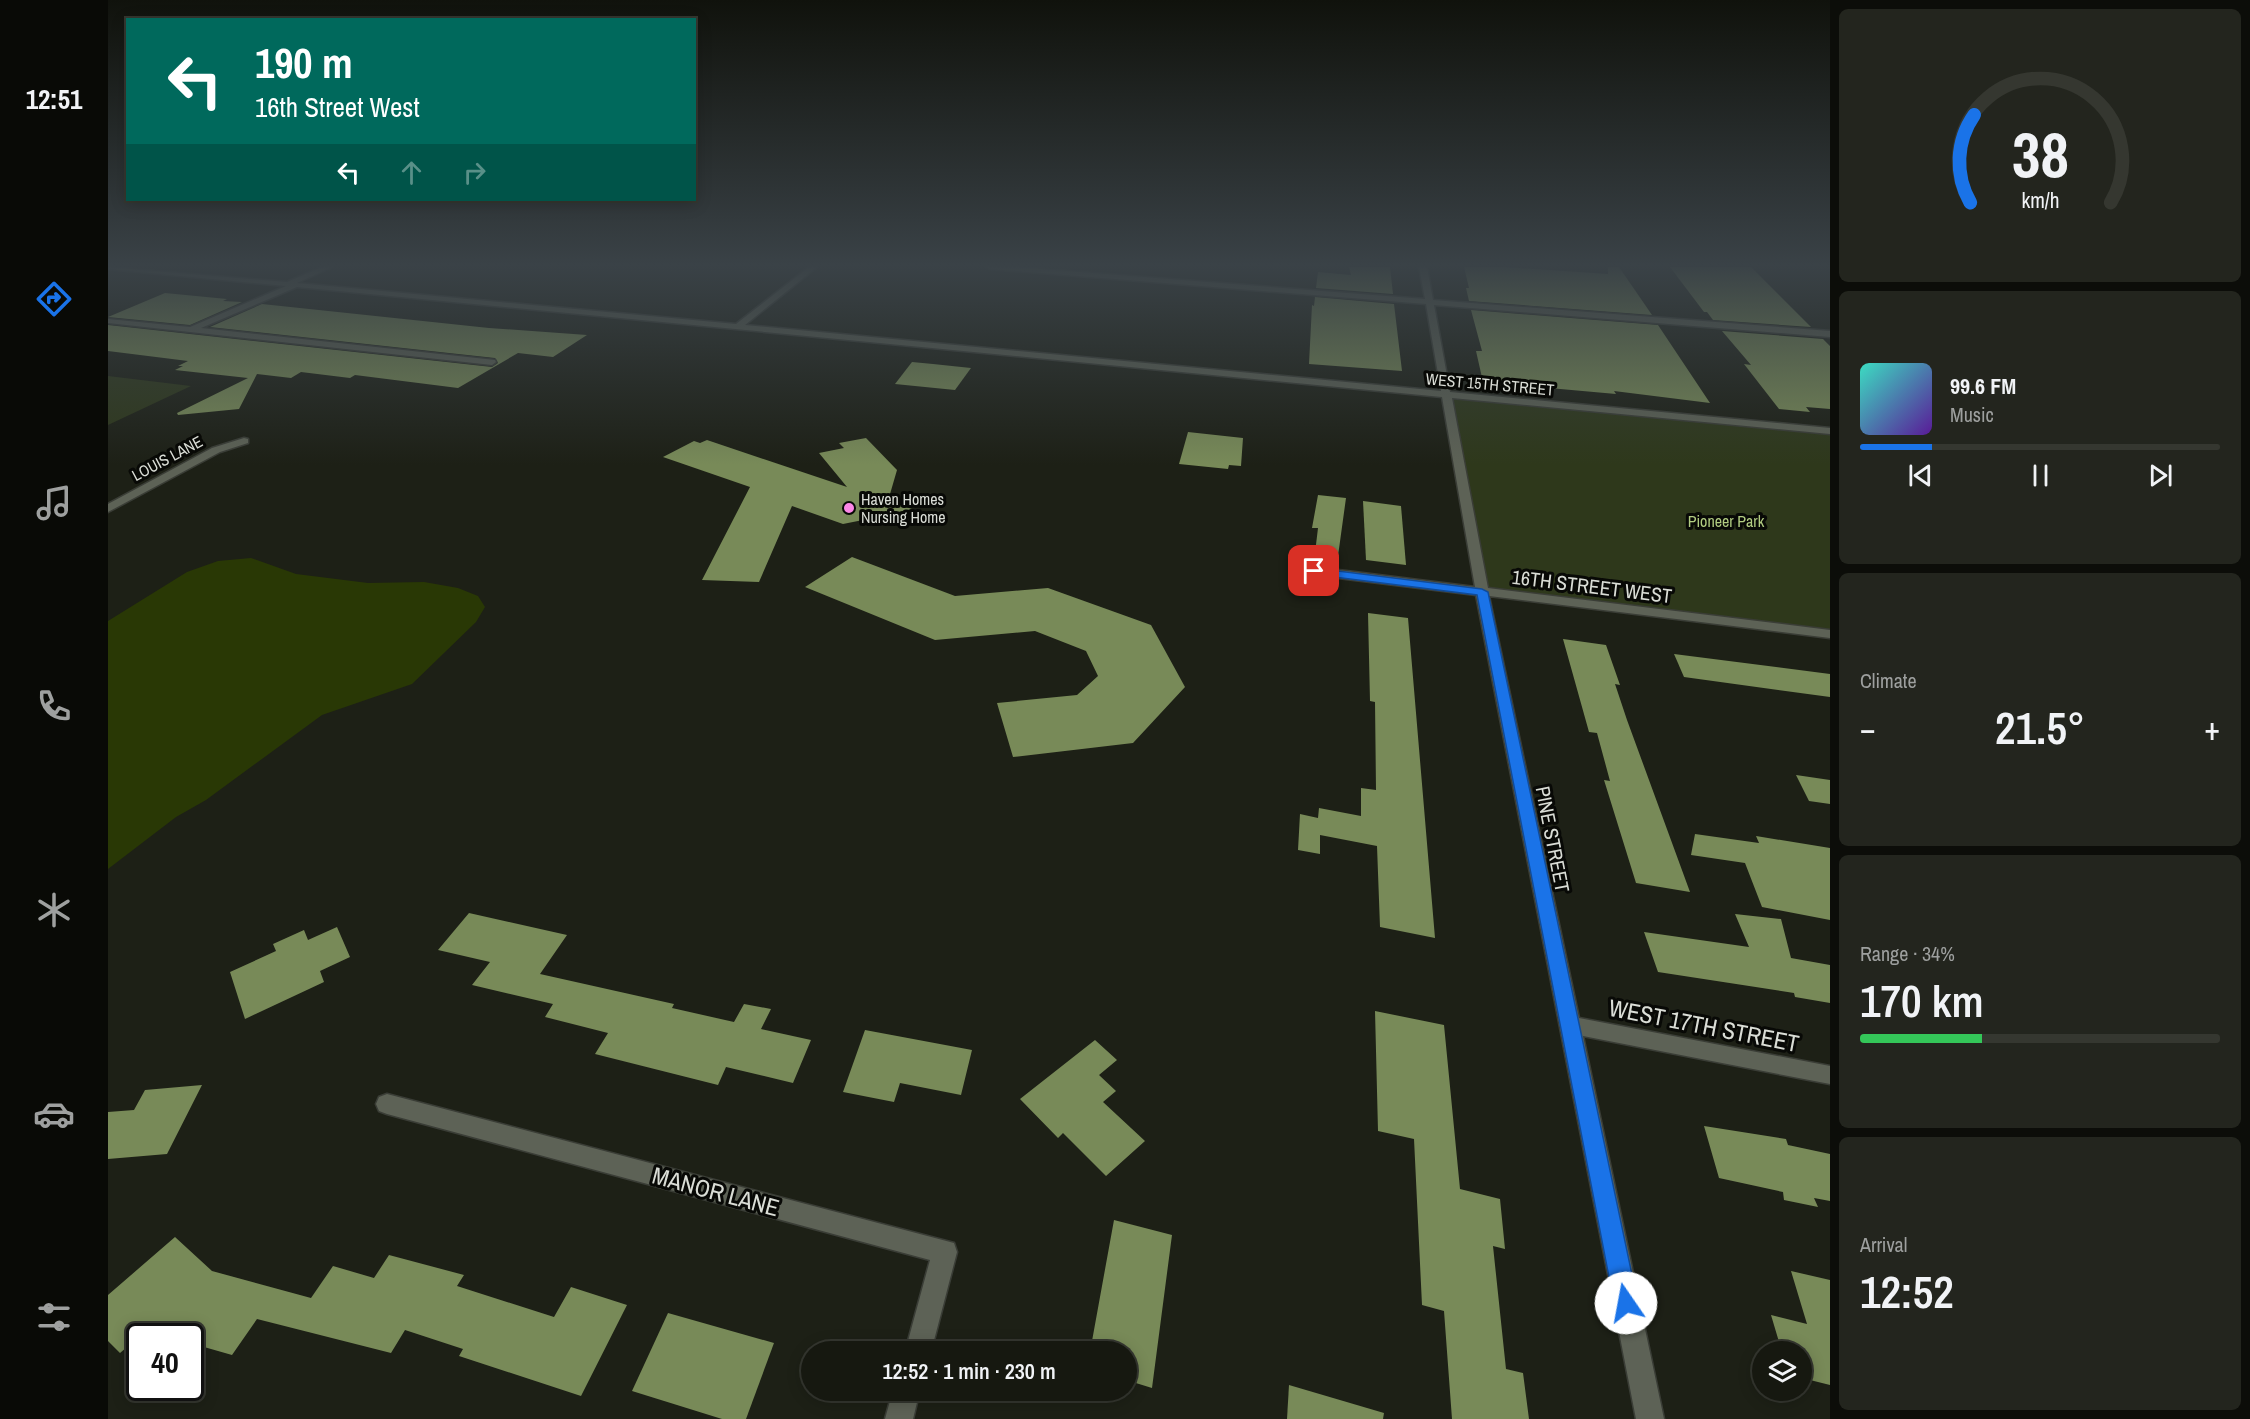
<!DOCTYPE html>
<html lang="en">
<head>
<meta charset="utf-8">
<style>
  body { margin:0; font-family:"Archivo Narrow",sans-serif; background:#23251e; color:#f1f3f6; height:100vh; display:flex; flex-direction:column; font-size:22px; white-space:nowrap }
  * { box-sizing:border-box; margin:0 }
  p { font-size:20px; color:#9ea09f }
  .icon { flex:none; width:33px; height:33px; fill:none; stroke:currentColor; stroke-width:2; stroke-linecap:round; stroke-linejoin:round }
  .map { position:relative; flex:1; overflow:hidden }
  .drawer { display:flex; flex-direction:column; gap:9px; padding:9px; background:#0c0d09; width:420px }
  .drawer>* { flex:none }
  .banner { position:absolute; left:18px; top:18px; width:570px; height:183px; border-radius:0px; box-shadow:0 3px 15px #0003,0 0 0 2px #353730; background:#00695c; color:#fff; overflow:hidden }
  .controls { position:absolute; left:1644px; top:1341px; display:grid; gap:12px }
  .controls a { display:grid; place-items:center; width:60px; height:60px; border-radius:50%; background:#161810; box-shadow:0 3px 15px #0003,0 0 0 2px #353730; font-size:30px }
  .speed { position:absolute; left:18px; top:1323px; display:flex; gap:12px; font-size:30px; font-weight:700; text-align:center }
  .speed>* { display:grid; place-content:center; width:78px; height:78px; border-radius:50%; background:#161810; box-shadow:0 3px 15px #0003,0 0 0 2px #353730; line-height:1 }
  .speed .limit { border:3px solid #111; border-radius:9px; background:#fff; color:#111 }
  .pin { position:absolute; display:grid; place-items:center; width:51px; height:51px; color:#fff; margin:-26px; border-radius:12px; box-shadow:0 3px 9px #0006 }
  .me { position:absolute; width:66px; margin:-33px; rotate:348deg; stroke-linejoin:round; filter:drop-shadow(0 0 4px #0008) }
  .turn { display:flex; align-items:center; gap:21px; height:126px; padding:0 30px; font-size:27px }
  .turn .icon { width:78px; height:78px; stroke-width:2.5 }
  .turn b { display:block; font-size:42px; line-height:51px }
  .lanes { display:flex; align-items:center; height:57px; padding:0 30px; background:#0003; justify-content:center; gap:30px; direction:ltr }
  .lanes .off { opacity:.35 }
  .big { font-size:45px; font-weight:600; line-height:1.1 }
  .drawer .tile { flex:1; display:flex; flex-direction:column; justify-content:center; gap:9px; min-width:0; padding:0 21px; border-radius:9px; background:#23251e }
  .drawer .dial { align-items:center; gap:0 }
  .dial svg { height:156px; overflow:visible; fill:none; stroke:#353730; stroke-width:7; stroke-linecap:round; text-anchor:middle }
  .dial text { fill:#f1f3f6; stroke:none }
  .song { display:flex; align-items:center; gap:18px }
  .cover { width:72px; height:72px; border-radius:9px; background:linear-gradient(135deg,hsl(170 70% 55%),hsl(270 70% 35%)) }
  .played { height:6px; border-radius:3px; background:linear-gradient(90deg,#1a73e8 20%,#353730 20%) }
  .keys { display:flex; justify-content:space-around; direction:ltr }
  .heat { display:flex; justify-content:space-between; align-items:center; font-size:33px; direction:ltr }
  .charge { height:9px; border-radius:4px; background:linear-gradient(90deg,#34c759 34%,#353730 0) }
  .trip { position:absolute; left:693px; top:1341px; width:336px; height:60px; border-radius:30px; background:#161810; box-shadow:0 3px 15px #0003,0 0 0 2px #353730; font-weight:600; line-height:60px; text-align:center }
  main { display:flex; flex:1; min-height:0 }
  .menu { display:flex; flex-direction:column; width:108px; justify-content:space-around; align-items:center; background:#090a06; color:#9ea09f }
  .menu .icon { width:42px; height:42px }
  .menu .current { color:#1a73e8 }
  .menu b { font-size:27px; color:#f1f3f6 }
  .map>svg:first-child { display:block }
  .green { fill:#2e381b }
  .water { fill:#293805 }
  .building { fill:#788a58 }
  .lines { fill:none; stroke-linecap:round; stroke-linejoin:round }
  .minor-casing { stroke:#3a3d36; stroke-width:3 }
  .minor { fill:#5d6256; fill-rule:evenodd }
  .route { fill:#1a73e8; stroke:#114b97; stroke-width:1.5 }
  .poi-dot { fill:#fb87e5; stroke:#080906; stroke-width:2 }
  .labels { text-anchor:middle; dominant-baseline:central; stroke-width:6; stroke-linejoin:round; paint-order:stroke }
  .far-street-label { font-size:16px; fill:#daddd6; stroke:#080906 }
  .far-poi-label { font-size:16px; fill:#daddd6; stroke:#080906; text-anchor:start }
  .far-park-label { font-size:16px; fill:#b1cc81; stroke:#080906 }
  .street-label { font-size:20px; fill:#daddd6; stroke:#080906 }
  .near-street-label { font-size:24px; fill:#daddd6; stroke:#080906 }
</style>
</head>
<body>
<main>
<nav class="menu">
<b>12:51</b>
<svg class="icon current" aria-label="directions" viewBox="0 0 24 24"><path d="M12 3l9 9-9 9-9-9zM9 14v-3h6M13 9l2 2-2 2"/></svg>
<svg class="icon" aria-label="music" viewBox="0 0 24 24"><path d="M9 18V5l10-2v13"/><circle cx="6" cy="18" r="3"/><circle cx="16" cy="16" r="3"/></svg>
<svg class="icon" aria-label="phone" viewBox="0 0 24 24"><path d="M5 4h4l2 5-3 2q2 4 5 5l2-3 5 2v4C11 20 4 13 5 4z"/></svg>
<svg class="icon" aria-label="climate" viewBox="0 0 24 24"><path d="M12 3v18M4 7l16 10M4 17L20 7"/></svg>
<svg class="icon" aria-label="car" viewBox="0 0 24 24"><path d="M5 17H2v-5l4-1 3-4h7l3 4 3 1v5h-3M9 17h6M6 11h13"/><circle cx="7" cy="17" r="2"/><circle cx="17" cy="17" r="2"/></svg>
<svg class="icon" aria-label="filters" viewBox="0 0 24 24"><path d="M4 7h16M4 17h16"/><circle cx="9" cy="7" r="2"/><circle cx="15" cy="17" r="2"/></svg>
</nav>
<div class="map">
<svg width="1722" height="1419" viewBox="0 0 1722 1419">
  <rect width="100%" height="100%" fill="#1d2016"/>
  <g class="green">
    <path d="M 0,376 L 83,386 L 0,425 Z"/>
    <path d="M 1338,395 L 1722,431 L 1722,634 L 1374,592 Z"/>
  </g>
  <path class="water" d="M 143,558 L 188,574 L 260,583 L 316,582 L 350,588 L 370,596 L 377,607 L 368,622 L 304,684 L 214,715 L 98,800 L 68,817 L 0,869 L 0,621 L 79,572 L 110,561 Z"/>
  <g class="building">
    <path d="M 1241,267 L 1282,267 L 1285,294 L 1208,288 L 1210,272 L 1243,275 Z"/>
    <path d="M 1356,267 L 1396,267 L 1500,274 L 1500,267 L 1511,267 L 1544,315 L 1361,301 L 1358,288 L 1361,288 Z"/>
    <path d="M 1562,267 L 1643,267 L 1703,327 L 1605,320 L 1599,312 L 1596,312 Z"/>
    <path d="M 57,293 L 119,299 L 115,301 L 134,302 L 82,325 L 0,317 Z"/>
    <path d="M 1207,297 L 1286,304 L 1294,371 L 1201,364 L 1204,305 L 1206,306 Z"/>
    <path d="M 154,304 L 381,328 L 479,335 L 445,357 L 410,353 L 350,388 L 247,375 L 242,378 L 193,372 L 183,378 L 149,374 L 131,409 L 70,415 L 69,413 L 140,378 L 67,370 L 75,366 L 70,366 L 80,361 L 0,351 L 0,325 L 384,367 L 390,363 L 387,358 L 102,327 Z"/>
    <path d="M 1363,310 L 1550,325 L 1602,403 L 1506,391 L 1508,394 L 1375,382 L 1368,351 L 1374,351 Z"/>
    <path d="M 1614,331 L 1715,339 L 1722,346 L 1722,409 L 1698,407 L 1702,412 L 1671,409 L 1636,364 L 1643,365 Z"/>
    <path d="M 804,362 L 825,364 L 863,368 L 847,390 L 787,384 Z"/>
    <path d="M 1080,432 L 1135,438 L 1133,466 L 1121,465 L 1120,469 L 1071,464 Z"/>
    <path d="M 758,438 L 789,470 L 780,501 L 804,509 L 775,515 L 772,526 L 765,518 L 735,524 L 684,506 L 651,582 L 594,580 L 642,487 L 555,457 L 586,441 L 592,443 L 599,440 L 739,487 L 711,453 L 736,448 L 731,443 Z"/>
    <path d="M 1210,495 L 1238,498 L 1230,556 L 1207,553 L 1210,528 L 1204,528 Z"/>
    <path d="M 1255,501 L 1293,506 L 1298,565 L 1258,560 Z"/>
    <path d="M 744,557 L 847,596 L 940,588 L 1043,625 L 1077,687 L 1025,743 L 905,757 L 889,703 L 969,695 L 990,676 L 978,651 L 927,631 L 827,640 L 697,587 Z"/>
    <path d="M 1260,613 L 1300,618 L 1327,938 L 1272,927 L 1269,846 L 1212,835 L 1212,854 L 1190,850 L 1192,814 L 1210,818 L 1211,808 L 1253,816 L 1253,788 L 1268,790 L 1267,702 L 1262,701 Z"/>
    <path d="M 1455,639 L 1498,645 L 1512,685 L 1507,684 L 1519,720 L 1582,892 L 1528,883 L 1496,780 L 1502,781 L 1489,733 L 1481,732 Z"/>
    <path d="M 1566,654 L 1722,674 L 1722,697 L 1576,677 Z"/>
    <path d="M 1688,775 L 1722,780 L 1722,804 L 1701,801 Z"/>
    <path d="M 1587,834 L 1651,843 L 1648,836 L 1722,848 L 1722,920 L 1654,907 L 1637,863 L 1583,855 Z"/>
    <path d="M 361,913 L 459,935 L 432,974 L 566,1004 L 564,1008 L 626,1022 L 636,1004 L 663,1009 L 653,1029 L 703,1040 L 685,1083 L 618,1067 L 610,1085 L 487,1054 L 500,1033 L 437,1017 L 445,1004 L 364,985 L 382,962 L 330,950 Z"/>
    <path d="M 1627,914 L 1673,919 L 1683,958 L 1722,965 L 1722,1003 L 1687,997 L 1686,993 L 1550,972 L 1536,932 L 1641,947 Z"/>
    <path d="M 229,927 L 242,957 L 212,971 L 216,982 L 137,1019 L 122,972 L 168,951 L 165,944 L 196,930 L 200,940 Z"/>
    <path d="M 1267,1011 L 1336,1025 L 1352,1189 L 1392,1199 L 1397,1249 L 1385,1246 L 1398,1369 L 1415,1373 L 1421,1419 L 1344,1419 L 1336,1311 L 1314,1305 L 1306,1139 L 1270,1131 Z"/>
    <path d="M 757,1030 L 864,1050 L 853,1095 L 792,1083 L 786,1102 L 735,1092 Z"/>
    <path d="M 987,1040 L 1009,1060 L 991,1075 L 1008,1091 L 995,1102 L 1037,1141 L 998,1176 L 955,1133 L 950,1138 L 912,1099 Z"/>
    <path d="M 94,1085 L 59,1154 L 0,1159 L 0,1112 L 26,1110 L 37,1090 Z"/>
    <path d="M 1596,1126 L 1678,1139 L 1680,1145 L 1722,1154 L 1722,1201 L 1706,1198 L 1710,1207 L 1676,1200 L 1675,1192 L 1611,1178 Z"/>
    <path d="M 1006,1220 L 1064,1235 L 1044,1388 L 1018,1380 L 1018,1352 L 982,1352 Z"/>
    <path d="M 67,1237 L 104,1271 L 203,1298 L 225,1266 L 266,1278 L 281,1255 L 356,1275 L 349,1286 L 446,1317 L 463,1287 L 519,1305 L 473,1396 L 351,1356 L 355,1349 L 297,1330 L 283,1353 L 149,1319 L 124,1355 L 82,1343 L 82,1336 L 60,1336 L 39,1330 L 12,1353 L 0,1341 L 0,1295 Z"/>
    <path d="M 1683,1271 L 1722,1280 L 1722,1385 L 1694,1378 L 1694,1352 L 1674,1352 L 1663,1315 L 1699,1324 Z"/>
    <path d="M 560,1313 L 666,1343 L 638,1419 L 614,1419 L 524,1391 Z"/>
    <path d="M 1181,1385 L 1276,1413 L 1275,1419 L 1179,1419 Z"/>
  </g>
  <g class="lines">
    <g class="minor-casing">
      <g id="minor">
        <path d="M 0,267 L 179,282 L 214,267 L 224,267 L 189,283 L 628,324 L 701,267 L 709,267 L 637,325 L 1333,391 L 1318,304 L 882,269 L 878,267 L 907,267 L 1317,299 L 1311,267 L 1319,267 L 1325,300 L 1722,331 L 1722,337 L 1326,305 L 1342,392 L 1722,428 L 1722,434 L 1344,398 L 1380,588 L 1722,630 L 1722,638 L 1381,596 L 1471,1018 L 1722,1066 L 1722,1084 L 1475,1036 L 1556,1419 L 1528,1419 L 1368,595 L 1206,575 L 1200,571 L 1206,567 L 1367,587 L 1334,397 L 189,287 L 93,328 L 387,360 L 388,362 L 384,365 L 0,323 L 0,319 L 82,327 L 178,286 L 0,269 Z"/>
        <path d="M 136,438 L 140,439 L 140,443 L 112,452 L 0,512 L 0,504 L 104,448 Z"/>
        <path d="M 279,1094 L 846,1243 L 849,1252 L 823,1352 L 797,1352 L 822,1260 L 279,1114 L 271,1111 L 268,1104 L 271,1097 Z"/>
        <path d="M 785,1390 L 812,1390 L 805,1419 L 777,1419 Z"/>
      </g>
    </g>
    <use href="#minor" class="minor"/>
  </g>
  <linearGradient id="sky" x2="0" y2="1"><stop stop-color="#10120c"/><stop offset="0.57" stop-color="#3a4247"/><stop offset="1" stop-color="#3a4247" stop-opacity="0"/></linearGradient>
  <rect width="1722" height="465" fill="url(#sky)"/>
  <path class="route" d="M 1206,568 L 1374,589 L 1380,592 L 1530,1303 L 1526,1311 L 1518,1315 L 1510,1311 L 1506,1303 L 1369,595 L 1202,574 L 1200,571 Z"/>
  <circle class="poi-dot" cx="741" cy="508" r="6"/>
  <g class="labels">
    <g class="far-street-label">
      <text transform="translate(1382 384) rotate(5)">WEST 15TH STREET</text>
      <text transform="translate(59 458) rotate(-28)">LOUIS LANE</text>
    </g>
    <g class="far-poi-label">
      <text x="753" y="499">Haven Homes<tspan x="753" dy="18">Nursing Home</tspan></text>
    </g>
    <g class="far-park-label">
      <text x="1618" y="521">Pioneer Park</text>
    </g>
    <g class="street-label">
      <text transform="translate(1484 586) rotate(7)">16TH STREET WEST</text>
      <text transform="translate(1445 839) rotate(79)">PINE STREET</text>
    </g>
    <g class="near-street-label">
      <text transform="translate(1596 1025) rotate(11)">WEST 17TH STREET</text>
      <text transform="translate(608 1191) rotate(15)">MANOR LANE</text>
    </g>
  </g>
</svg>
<div class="controls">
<a><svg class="icon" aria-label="layers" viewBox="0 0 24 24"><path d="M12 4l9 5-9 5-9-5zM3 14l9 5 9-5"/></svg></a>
</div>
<div class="speed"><div class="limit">40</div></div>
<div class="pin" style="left:1206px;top:571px;background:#d93025"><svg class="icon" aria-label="arrive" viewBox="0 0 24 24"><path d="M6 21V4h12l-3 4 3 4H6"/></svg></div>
<svg class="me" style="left:1518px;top:1303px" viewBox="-20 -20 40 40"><circle r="19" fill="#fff"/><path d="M0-13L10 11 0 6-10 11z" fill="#1a73e8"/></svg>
<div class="trip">12:52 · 1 min · 230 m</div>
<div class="banner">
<div class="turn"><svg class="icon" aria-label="left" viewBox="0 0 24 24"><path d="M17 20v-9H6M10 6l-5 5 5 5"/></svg><div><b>190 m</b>16th Street West</div></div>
<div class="lanes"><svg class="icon" aria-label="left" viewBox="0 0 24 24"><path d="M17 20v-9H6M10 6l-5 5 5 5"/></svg><svg class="icon off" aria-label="ahead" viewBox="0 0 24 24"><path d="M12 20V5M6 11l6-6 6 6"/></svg><svg class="icon off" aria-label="right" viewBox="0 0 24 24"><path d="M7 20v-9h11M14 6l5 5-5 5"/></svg></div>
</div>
</div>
<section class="drawer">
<div class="tile dial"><svg viewBox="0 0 100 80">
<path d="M14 69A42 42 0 1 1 86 69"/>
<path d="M14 69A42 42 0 0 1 16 24" stroke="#1a73e8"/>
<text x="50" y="56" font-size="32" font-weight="700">38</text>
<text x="50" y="72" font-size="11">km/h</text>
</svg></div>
<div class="tile">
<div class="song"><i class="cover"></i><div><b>99.6 FM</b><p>Music</p></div></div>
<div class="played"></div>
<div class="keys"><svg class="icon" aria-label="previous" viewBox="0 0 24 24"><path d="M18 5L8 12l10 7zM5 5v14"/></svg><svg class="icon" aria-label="pause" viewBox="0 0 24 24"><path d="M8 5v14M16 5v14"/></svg><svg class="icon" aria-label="next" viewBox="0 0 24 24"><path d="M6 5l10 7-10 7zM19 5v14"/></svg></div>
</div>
<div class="tile"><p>Climate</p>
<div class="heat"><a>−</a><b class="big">21.5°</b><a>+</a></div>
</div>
<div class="tile"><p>Range · 34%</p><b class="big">170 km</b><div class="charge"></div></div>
<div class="tile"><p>Arrival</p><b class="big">12:52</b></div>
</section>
</main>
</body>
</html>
